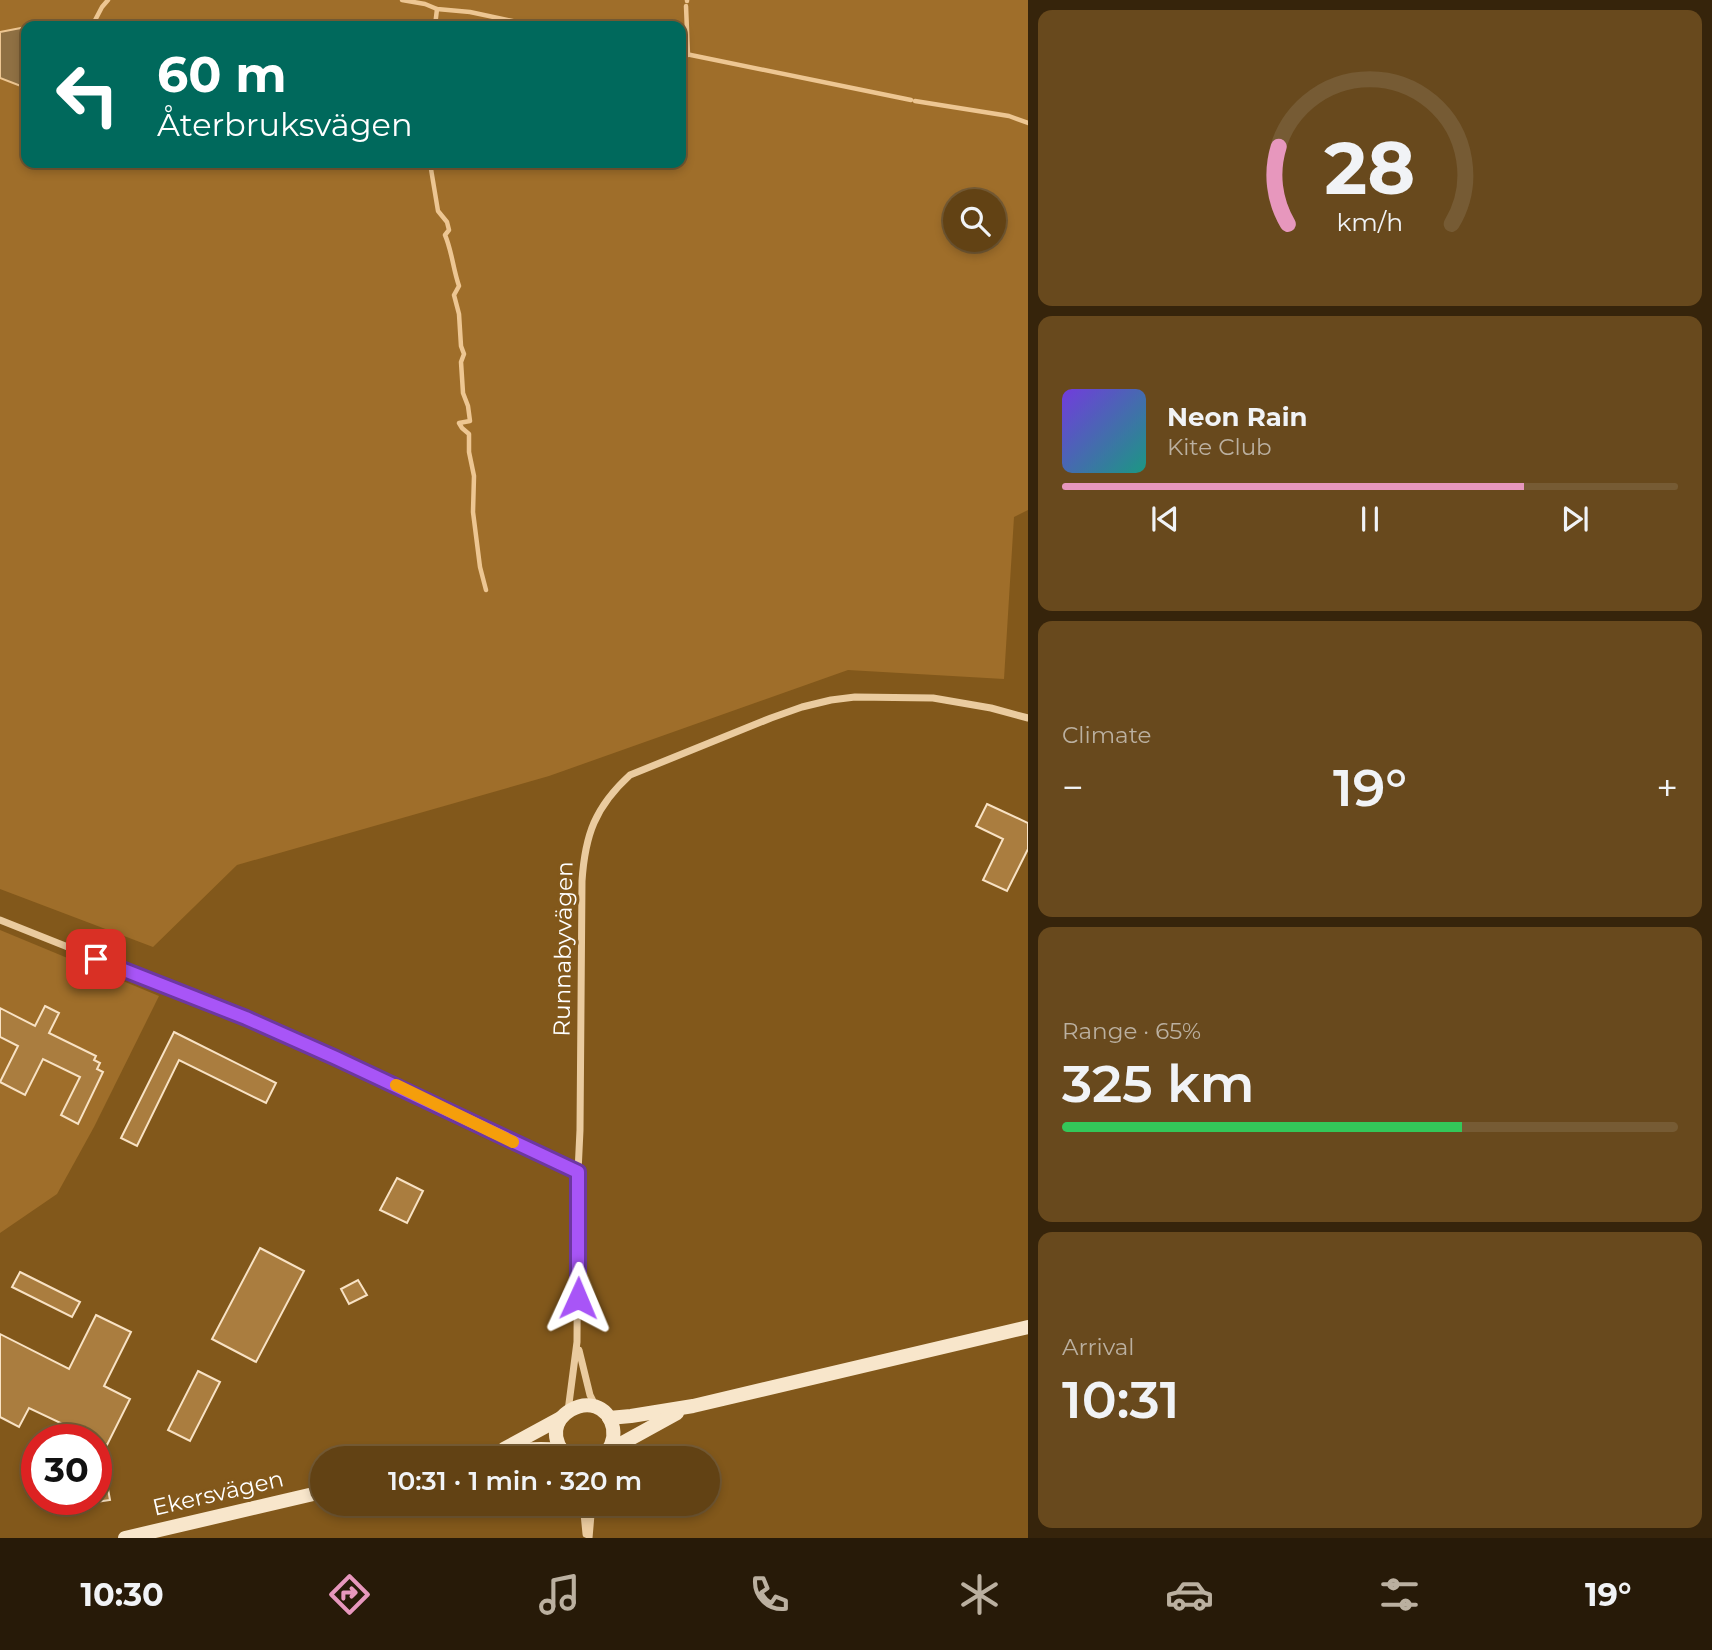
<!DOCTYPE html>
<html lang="en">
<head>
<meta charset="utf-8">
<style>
  body { margin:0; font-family:Montserrat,sans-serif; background:#68491d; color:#f1f3f6; height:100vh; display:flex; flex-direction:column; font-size:26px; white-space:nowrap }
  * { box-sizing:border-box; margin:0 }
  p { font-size:23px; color:#bbb0a0 }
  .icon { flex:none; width:38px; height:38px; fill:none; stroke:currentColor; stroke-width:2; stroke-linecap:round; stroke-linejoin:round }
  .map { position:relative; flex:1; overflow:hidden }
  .panel { display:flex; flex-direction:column; gap:10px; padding:10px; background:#36240b; width:684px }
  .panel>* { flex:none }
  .banner { position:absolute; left:21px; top:21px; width:665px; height:147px; border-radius:14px; box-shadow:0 4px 10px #0003,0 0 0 2px #765b34; background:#00695c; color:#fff; overflow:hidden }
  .controls { position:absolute; left:943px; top:189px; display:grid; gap:14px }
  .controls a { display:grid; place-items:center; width:63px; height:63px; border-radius:50%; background:#624214; box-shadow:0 4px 10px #0003,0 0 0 2px #765b34; font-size:35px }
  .speed { position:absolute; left:21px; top:1424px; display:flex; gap:14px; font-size:35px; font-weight:700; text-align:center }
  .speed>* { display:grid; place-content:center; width:91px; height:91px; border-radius:50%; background:#624214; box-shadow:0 4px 10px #0003,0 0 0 2px #765b34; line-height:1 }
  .speed .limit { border:10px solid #d22; background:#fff; color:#111 }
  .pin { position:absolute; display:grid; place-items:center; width:60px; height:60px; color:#fff; margin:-30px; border-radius:14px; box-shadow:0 4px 10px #0006 }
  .me { position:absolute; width:77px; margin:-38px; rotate:1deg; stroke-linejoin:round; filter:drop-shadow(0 0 5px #0008) }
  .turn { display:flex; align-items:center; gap:24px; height:147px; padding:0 21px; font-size:32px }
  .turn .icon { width:91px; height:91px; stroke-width:2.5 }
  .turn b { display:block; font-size:49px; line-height:60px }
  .big { font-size:52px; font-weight:600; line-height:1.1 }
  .panel .tile { flex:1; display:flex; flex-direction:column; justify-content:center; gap:10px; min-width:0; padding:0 24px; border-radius:14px; background:#68491d }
  .panel .dial { align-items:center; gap:0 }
  .dial svg { height:182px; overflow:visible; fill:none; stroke:#765b34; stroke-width:7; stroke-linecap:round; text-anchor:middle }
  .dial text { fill:#f1f3f6; stroke:none }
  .song { display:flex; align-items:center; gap:21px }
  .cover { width:84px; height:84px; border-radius:10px; background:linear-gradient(135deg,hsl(260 70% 55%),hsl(170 70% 35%)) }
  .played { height:7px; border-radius:4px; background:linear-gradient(90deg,#e797bd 75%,#765b34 75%) }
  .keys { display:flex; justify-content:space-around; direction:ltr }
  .heat { display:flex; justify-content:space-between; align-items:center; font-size:38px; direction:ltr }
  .charge { height:10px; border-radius:5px; background:linear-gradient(90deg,#34c759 65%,#765b34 0) }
  .trip { position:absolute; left:310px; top:1446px; width:410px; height:70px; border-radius:35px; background:#624214; box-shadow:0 4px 10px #0003,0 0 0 2px #765b34; font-weight:600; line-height:70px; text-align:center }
  .dock { display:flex; height:112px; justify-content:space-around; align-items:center; background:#271a08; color:#bbb0a0 }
  .dock .icon { width:49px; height:49px }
  .dock .selected { color:#e797bd }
  .dock b { font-size:32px; color:#f1f3f6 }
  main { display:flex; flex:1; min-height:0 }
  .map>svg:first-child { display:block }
  .green { fill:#9f6e2a; fill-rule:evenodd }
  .water { fill:#8f7043; stroke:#edc692; stroke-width:2 }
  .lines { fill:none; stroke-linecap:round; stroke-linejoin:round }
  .stream { stroke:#edc692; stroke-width:4.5 }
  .building { fill:#aa7d3f; stroke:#f8e2c4; stroke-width:2 }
  .minor { stroke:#eacb9f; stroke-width:7 }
  .secondary { stroke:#f8e6cb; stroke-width:14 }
  .route-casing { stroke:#6d37a1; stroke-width:18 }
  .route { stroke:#a855f7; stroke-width:12 }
  .slow { stroke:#f59e0b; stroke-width:12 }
  .labels { text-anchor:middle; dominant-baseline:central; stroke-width:6; stroke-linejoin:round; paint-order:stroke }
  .street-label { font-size:23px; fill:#fff; stroke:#82581b }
</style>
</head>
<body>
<main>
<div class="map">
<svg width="1028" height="1538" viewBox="0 0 1028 1538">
  <rect width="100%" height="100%" fill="#82581b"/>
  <g class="green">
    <path d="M 0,0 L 1028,0 L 1028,510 L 1014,517 L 1004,679 L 848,670 L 549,776 L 237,865 L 153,947 L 0,889 L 0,78 L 26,88 L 26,163 L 681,163 L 681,26 L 61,26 L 55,21 L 0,32 ZM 956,201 L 994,201 L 994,240 L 956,240 Z"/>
    <path d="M 0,930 L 159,996 L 94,1127 L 57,1194 L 0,1233 Z"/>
  </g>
  <path class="water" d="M 26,27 L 26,88 L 0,78 L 0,32 Z"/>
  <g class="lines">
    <g class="stream">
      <path d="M 402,0 L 425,4 L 437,9 L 470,12 L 536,26"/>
      <path d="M 687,0 L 687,1"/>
      <path d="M 686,6 L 688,55"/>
      <path d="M 92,26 L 102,7 L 108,0"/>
      <path d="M 435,26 L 437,9"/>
      <path d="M 681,53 L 911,100"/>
      <path d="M 915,101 L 1009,116 L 1028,123"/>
      <path d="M 430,163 L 438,211 L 447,222 L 449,230 L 445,235 C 452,251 453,269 459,286 L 454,295 L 459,314 L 461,346 L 464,354 L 461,362 L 463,393 L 468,406 L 470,421 L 459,423 L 462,428 L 469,434 L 469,452 L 474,476 L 473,512 L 480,567 L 486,590"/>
    </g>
  </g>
  <g class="building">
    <path d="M 987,804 L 1028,823 L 1028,849 L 1007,891 L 983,880 L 1003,839 L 976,826 Z"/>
    <path d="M 45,1006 L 59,1013 L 49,1033 L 96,1056 L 94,1060 L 100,1063 L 97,1069 L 103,1072 L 78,1124 L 61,1115 L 80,1077 L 43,1059 L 25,1095 L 0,1082 L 18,1046 L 0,1037 L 0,1008 L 35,1026 Z"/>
    <path d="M 174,1032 L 276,1083 L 266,1103 L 179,1060 L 137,1146 L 121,1138 Z"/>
    <path d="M 397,1178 L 423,1191 L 407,1223 L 380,1210 Z"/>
    <path d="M 260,1248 L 304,1271 L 256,1362 L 212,1339 Z"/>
    <path d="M 20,1272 L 80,1302 L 72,1317 L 12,1287 Z"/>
    <path d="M 358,1280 L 367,1295 L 349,1304 L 341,1289 Z"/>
    <path d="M 96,1315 L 131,1332 L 104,1386 L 130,1399 L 107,1445 L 29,1408 L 19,1427 L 0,1417 L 0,1334 L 69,1369 Z"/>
    <path d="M 198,1371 L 220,1382 L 190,1441 L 168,1430 Z"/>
    <path d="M 106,1478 L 110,1500 L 96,1502 L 96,1480 Z"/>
  </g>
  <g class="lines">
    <g class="minor">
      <path d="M 0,920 L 246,1018 L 378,1077 L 578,1172"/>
      <path d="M 579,1350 L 590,1395 L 595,1405"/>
      <path d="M 568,1411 L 577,1342 L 578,1172 L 580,1130 L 582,881 C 585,835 595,807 630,775 L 771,718 L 802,707 L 831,700 L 855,697 L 933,698 L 991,708 L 1028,718"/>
      <path d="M 583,1503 L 586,1534"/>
      <path d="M 589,1538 L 592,1503"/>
    </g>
    <g class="secondary">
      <path d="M 609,1418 L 631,1416 L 693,1406 L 1028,1327"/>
      <path d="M 504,1449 L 561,1418"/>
      <path d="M 608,1451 L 677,1413"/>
      <path d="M 472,1458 C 501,1451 531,1447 561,1450"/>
      <path d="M 569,1458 C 526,1419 602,1379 613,1428 C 615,1440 610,1450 601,1458"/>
      <path d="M 125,1538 L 322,1492"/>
    </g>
  </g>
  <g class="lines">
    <g class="route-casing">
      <path id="route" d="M 96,959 L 246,1018 L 336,1058 L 578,1172 L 578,1298"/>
    </g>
    <use href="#route" class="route"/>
    <path class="slow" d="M 396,1085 L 513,1142"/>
  </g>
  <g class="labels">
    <g class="street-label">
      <text transform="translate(563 949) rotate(-89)">Runnabyvägen</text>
      <text transform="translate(218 1493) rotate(-13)">Ekersvägen</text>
    </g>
  </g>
</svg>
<div class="controls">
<a><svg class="icon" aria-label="search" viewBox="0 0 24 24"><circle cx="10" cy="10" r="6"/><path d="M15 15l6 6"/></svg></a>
</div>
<div class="speed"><div class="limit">30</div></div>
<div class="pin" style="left:96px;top:959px;background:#d93025"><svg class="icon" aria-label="arrive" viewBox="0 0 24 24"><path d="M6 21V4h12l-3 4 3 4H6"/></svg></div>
<svg class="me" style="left:578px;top:1298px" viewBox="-20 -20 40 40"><path d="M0-17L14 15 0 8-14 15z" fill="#a855f7" stroke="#fff" stroke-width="4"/></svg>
<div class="trip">10:31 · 1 min · 320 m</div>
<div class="banner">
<div class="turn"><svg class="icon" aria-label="left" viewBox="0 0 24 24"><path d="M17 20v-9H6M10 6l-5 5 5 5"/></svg><div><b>60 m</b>Återbruksvägen</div></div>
</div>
</div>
<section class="panel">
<div class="tile dial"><svg viewBox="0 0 100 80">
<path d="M14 69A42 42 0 1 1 86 69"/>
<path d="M14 69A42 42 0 0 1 10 35" stroke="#e797bd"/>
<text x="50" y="56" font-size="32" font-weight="700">28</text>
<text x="50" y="72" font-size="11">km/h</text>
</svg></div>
<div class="tile">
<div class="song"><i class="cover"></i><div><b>Neon Rain</b><p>Kite Club</p></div></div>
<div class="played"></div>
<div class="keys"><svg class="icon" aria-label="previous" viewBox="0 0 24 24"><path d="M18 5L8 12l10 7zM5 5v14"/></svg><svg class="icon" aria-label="pause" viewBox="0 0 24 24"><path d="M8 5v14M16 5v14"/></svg><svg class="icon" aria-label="next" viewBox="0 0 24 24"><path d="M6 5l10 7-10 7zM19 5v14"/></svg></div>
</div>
<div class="tile"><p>Climate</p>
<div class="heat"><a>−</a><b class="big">19°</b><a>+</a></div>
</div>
<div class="tile"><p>Range · 65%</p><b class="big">325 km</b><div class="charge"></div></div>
<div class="tile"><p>Arrival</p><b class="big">10:31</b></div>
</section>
</main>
<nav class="dock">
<b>10:30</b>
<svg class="icon selected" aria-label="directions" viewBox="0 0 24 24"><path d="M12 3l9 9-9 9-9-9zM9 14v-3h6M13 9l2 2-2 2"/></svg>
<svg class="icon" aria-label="music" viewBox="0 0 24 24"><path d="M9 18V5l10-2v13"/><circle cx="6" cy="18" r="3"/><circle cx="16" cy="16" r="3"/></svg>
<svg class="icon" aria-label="phone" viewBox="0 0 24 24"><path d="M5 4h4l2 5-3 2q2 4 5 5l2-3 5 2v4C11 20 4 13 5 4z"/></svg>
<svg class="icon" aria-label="climate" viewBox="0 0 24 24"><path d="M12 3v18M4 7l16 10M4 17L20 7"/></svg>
<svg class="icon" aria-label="car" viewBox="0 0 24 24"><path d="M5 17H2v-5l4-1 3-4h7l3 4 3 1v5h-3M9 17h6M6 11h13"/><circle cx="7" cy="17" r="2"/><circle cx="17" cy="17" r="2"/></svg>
<svg class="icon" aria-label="filters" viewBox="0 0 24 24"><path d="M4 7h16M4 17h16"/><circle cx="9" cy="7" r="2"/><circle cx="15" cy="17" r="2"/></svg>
<b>19°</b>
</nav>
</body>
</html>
